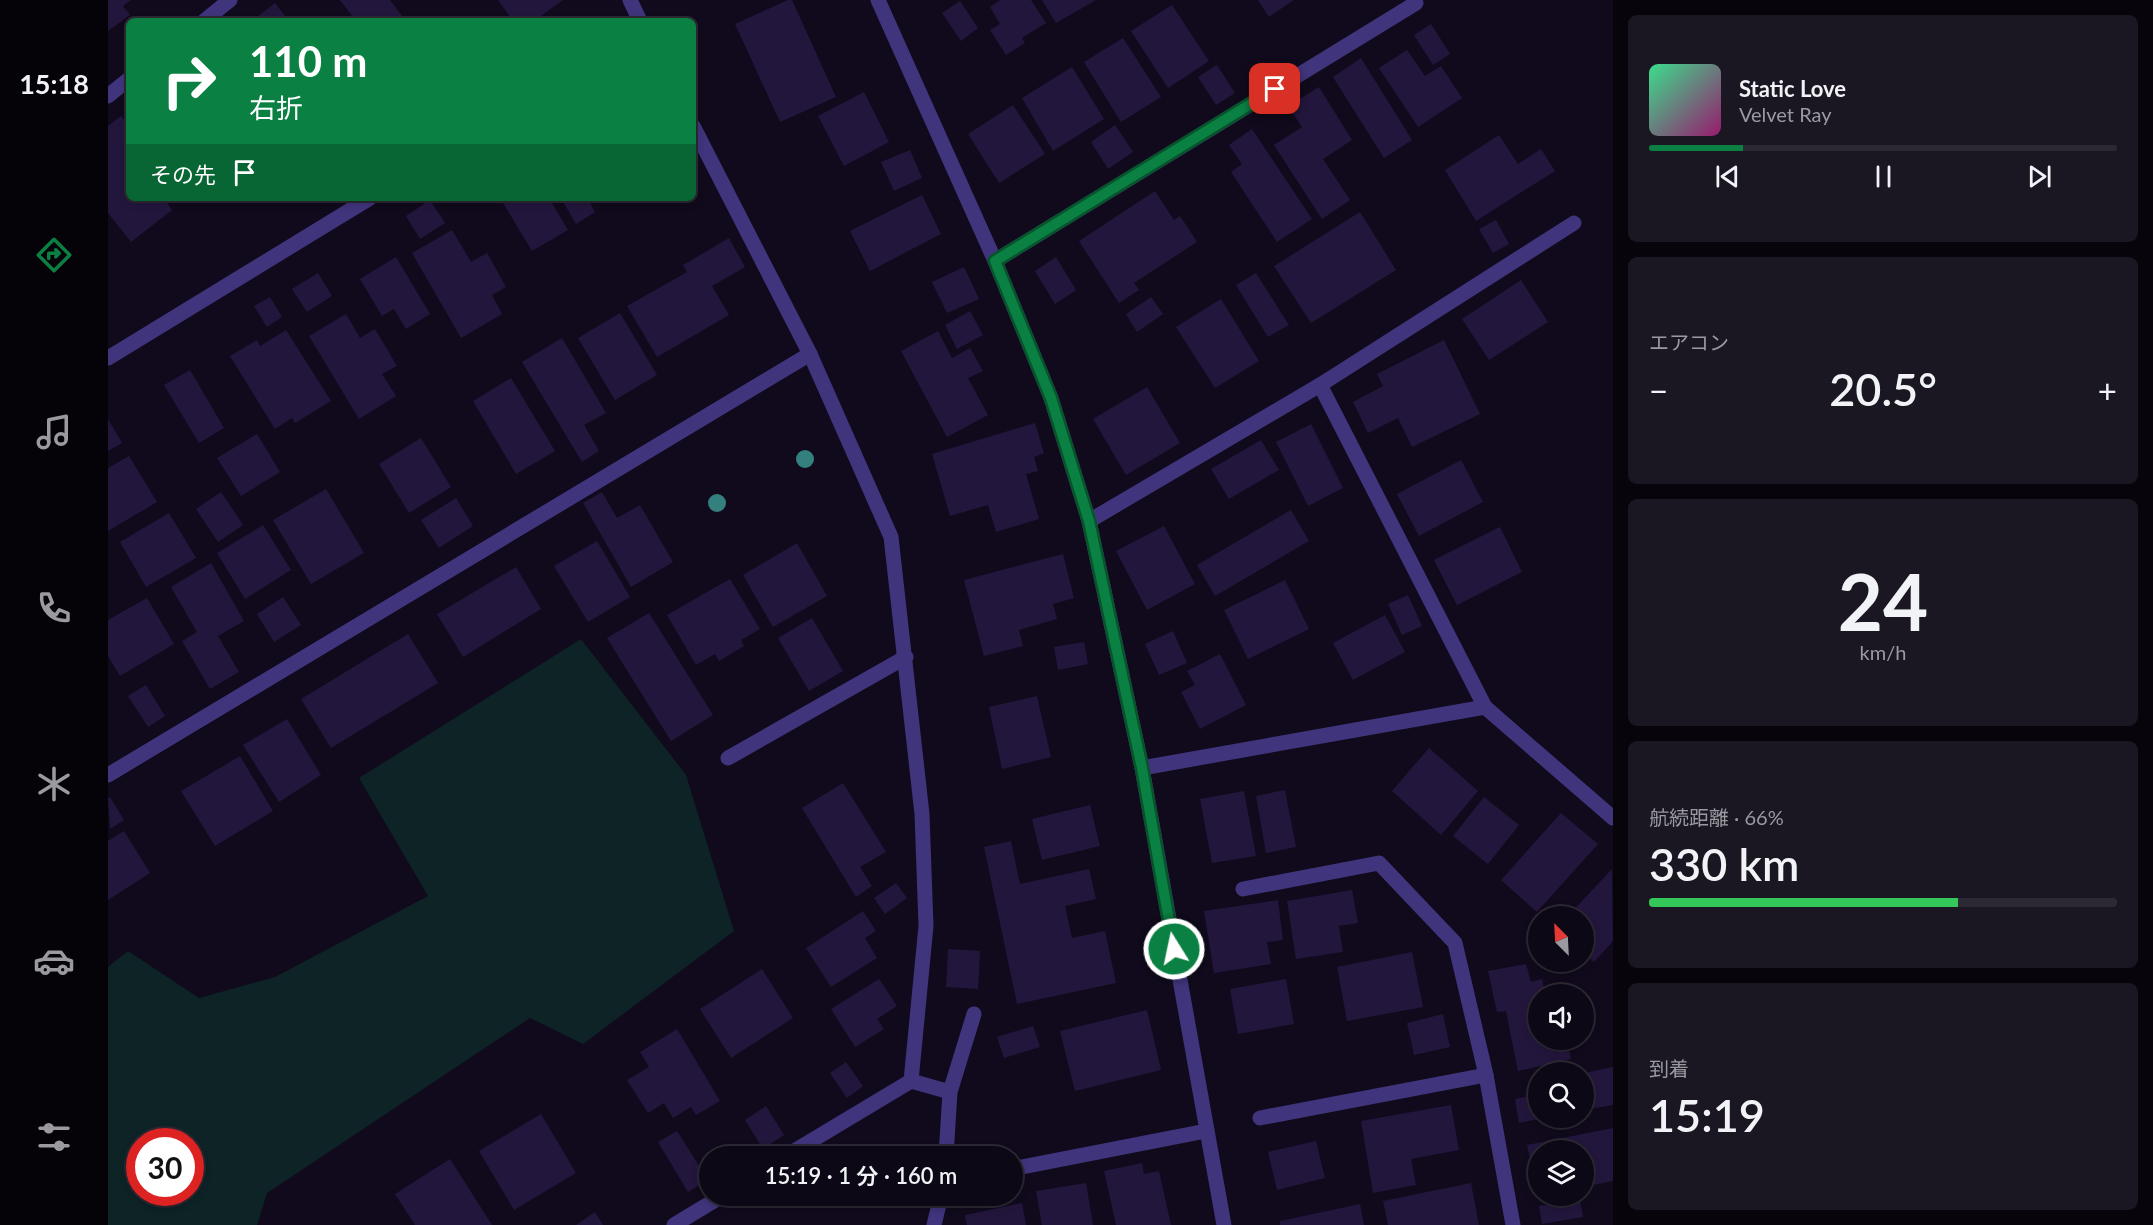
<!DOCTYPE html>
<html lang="ja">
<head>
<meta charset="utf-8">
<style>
  body { margin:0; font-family:Lato,"Noto Sans JP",sans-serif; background:#1a1622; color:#f1f3f6; height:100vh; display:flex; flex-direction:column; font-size:22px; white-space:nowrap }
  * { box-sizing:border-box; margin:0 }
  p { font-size:20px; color:#9a9aa0 }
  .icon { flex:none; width:33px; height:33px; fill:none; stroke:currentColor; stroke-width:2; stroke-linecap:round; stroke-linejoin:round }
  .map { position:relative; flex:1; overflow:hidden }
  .sheet { display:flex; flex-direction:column; gap:15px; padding:15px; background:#07040c; width:540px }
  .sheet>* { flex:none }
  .hud { position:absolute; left:18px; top:18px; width:570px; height:183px; border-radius:9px; box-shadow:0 3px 9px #0003,0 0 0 2px #2c2934; background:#0b8043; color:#fff; overflow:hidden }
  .needle { width:39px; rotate:336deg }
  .tools { position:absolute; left:1420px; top:906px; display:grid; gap:12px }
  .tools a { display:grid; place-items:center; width:66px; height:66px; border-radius:50%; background:#0c0815; box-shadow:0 3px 9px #0003,0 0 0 2px #2c2934; font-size:30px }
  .speed { position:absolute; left:18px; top:1128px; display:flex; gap:12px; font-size:30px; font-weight:700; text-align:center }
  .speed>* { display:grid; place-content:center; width:78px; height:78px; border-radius:50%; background:#0c0815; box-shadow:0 3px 9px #0003,0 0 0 2px #2c2934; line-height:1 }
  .speed .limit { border:9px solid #d22; background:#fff; color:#111 }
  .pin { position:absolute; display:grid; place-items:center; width:51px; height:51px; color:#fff; margin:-26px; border-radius:12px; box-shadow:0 3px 9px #0006 }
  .me { position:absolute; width:66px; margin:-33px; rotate:350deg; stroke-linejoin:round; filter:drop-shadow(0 0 4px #0008) }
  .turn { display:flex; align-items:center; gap:21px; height:126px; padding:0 24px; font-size:27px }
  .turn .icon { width:78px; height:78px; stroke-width:2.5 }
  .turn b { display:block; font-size:42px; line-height:51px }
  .then { display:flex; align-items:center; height:57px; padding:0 24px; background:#0003; gap:12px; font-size:22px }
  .big { font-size:45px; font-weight:600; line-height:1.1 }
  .sheet .card { flex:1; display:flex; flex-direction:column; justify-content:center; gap:9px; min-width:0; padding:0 21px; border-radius:9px; background:#1a1622 }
  .sheet .dial { align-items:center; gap:0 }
  .dial b { font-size:78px; line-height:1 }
  .song { display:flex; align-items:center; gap:18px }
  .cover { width:72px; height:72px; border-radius:9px; background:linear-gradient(135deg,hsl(150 70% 55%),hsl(320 70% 35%)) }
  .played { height:6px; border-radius:3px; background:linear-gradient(90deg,#0b8043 20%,#2c2934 20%) }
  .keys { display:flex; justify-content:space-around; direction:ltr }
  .heat { display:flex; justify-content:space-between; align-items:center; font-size:33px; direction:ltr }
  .charge { height:9px; border-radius:4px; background:linear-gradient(90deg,#34c759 66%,#2c2934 0) }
  .trip { position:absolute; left:591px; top:1146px; width:324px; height:60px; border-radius:30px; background:#0c0815; box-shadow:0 3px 9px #0003,0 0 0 2px #2c2934; font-weight:600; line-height:60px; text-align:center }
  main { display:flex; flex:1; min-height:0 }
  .dock { display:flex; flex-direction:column; width:108px; justify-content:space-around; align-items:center; background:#050308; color:#9a9aa0 }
  .dock .icon { width:42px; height:42px }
  .dock .active { color:#0b8043 }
  .dock b { font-size:27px; color:#f1f3f6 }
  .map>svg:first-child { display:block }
  .green { fill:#0d2326; fill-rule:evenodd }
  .building { fill:#23163d }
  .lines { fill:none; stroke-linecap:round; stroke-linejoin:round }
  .minor { stroke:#40347c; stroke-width:15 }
  .tree { fill:#33807f }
  .route-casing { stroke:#07532c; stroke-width:15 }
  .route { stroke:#0b8043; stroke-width:10 }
</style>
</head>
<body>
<main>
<nav class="dock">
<b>15:18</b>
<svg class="icon active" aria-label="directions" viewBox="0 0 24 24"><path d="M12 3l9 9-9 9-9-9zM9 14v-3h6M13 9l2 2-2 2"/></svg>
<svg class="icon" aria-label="music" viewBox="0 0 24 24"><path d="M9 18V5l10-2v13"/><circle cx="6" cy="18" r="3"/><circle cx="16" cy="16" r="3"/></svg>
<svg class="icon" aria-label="phone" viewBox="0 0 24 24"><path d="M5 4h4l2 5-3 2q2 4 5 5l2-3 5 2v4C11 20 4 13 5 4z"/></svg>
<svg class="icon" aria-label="climate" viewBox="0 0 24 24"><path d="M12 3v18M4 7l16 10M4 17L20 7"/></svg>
<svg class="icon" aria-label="car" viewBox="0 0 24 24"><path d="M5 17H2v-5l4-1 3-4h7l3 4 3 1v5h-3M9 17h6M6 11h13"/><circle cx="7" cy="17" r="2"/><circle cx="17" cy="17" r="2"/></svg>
<svg class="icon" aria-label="filters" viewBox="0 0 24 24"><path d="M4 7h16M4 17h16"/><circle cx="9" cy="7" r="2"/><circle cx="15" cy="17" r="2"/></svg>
</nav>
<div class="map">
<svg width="1505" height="1225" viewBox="0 0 1505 1225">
  <rect width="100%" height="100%" fill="#100a1c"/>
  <path class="green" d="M 473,639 L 578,775 L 626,931 L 475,1044 L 422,1018 L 159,1193 L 149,1225 L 0,1225 L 0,967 L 20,951 L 91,998 L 167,977 L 320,896 L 251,778 ZM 32,1142 L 82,1142 L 82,1192 L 32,1192 Z"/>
  <g class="building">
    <path d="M 0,0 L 23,0 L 15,6 L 22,15 L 0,31 Z"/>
    <path d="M 232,0 L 282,0 L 298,21 L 248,21 Z"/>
    <path d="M 390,0 L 455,0 L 426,21 L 405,21 Z"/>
    <path d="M 680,0 L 684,0 L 728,97 L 672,122 L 627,24 Z"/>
    <path d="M 892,0 L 923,0 L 938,23 L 914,38 L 917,43 L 898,55 L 882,30 L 892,24 L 882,7 Z"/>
    <path d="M 934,0 L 988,0 L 948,23 Z"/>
    <path d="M 1150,0 L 1186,0 L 1161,17 Z"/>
    <path d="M 852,1 L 870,28 L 853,41 L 834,13 Z"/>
    <path d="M 167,3 L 181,21 L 144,21 Z"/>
    <path d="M 1064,5 L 1101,61 L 1060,88 L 1023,31 Z"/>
    <path d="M 1323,24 L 1342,54 L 1325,65 L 1306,35 Z"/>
    <path d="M 1015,38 L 1053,97 L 1013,122 L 976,62 Z"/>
    <path d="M 1299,50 L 1317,76 L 1333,66 L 1354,98 L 1310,127 L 1271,68 Z"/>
    <path d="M 1253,58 L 1304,140 L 1276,158 L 1225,77 Z"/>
    <path d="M 1109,65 L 1127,93 L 1108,105 L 1090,77 Z"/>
    <path d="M 964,67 L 996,119 L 945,151 L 914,98 Z"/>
    <path d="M 1211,87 L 1244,140 L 1215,159 L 1242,200 L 1214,219 L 1166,145 L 1194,127 L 1180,106 Z"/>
    <path d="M 756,92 L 781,142 L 736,166 L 710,116 Z"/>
    <path d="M 905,105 L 937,154 L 891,183 L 860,134 Z"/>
    <path d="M 13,116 L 21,126 L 21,198 L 56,198 L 64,210 L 23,242 L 0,213 L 0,126 Z"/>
    <path d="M 1007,125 L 1025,152 L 1000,169 L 983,142 Z"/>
    <path d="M 1144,129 L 1204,219 L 1169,242 L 1123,172 L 1134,164 L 1121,145 Z"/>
    <path d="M 1391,135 L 1410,164 L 1433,149 L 1447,171 L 1368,221 L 1337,170 Z"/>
    <path d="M 802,150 L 814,178 L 786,191 L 773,162 Z"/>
    <path d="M 1047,191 L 1066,220 L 1072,216 L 1089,242 L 1026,283 L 1031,290 L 1011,303 L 971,241 Z"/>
    <path d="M 814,195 L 833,234 L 762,271 L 742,231 Z"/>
    <path d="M 392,198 L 441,198 L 460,230 L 424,251 Z"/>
    <path d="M 453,198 L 487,198 L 481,201 L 487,212 L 468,224 Z"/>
    <path d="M 322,200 L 337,223 L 312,239 L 298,216 Z"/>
    <path d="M 1252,212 L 1288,270 L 1203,323 L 1166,266 Z"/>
    <path d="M 1388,220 L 1401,244 L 1385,253 L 1371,229 Z"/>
    <path d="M 344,230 L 363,262 L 379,253 L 398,287 L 384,295 L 394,314 L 353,338 L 304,253 Z"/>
    <path d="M 621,238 L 637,267 L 604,286 L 621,315 L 549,357 L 519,306 L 579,272 L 575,265 Z"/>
    <path d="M 288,257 L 322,314 L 298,329 L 286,309 L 274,316 L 252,279 Z"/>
    <path d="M 948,257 L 968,290 L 947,304 L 927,271 Z"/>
    <path d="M 856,267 L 871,299 L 839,313 L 824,282 Z"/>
    <path d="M 210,273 L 224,296 L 199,312 L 184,289 Z"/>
    <path d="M 1148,273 L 1181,325 L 1160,337 L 1128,285 Z"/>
    <path d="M 1413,280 L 1440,322 L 1381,360 L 1354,319 Z"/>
    <path d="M 162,297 L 174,317 L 159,327 L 146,306 Z"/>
    <path d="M 1043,297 L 1055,314 L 1029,332 L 1018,314 Z"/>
    <path d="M 1113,299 L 1151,361 L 1107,388 L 1068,327 Z"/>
    <path d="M 862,311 L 875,335 L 849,349 L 837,325 Z"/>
    <path d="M 512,313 L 549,375 L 507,400 L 470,338 Z"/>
    <path d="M 238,314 L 252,338 L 267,329 L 289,366 L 274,374 L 288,396 L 251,419 L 201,336 Z"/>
    <path d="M 178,330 L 223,401 L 187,423 L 184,418 L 167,429 L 122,356 L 149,340 L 152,346 Z"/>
    <path d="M 830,331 L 844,358 L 862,348 L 875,371 L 860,378 L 880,415 L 839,437 L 793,351 Z"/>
    <path d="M 454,338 L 498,413 L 476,425 L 491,451 L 474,462 L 414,362 Z"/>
    <path d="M 1336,340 L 1372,414 L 1304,447 L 1290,418 L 1260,433 L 1245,402 L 1275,386 L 1269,374 Z"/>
    <path d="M 82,370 L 116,428 L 91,443 L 56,385 Z"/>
    <path d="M 403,378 L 447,451 L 408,474 L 365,401 Z"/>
    <path d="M 1039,387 L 1072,443 L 1018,475 L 985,419 Z"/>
    <path d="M 0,419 L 14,443 L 0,451 Z"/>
    <path d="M 927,423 L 936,453 L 926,457 L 930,471 L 918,474 L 931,519 L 888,532 L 880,505 L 842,516 L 824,454 Z"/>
    <path d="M 1203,424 L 1235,488 L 1200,506 L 1168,442 Z"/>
    <path d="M 149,434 L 172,472 L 133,496 L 109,458 Z"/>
    <path d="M 313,438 L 343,487 L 301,513 L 271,464 Z"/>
    <path d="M 1153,440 L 1171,470 L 1121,499 L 1103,469 Z"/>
    <path d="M 21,456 L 49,502 L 0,531 L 0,468 Z"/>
    <path d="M 1353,460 L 1375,502 L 1311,536 L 1289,494 Z"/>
    <path d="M 218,489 L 256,553 L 203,584 L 165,520 Z"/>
    <path d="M 113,492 L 135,525 L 110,542 L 88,509 Z"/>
    <path d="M 494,492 L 509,518 L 532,505 L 565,562 L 523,587 L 475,503 Z"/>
    <path d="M 348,498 L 365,526 L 331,548 L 313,520 Z"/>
    <path d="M 1183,510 L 1201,541 L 1107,596 L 1089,565 Z"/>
    <path d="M 61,513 L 88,558 L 38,587 L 12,542 Z"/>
    <path d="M 155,525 L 183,570 L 137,599 L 109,553 Z"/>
    <path d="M 1056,526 L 1087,584 L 1039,610 L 1008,551 Z"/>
    <path d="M 1392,527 L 1414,572 L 1349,605 L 1326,560 Z"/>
    <path d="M 489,541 L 522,597 L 480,622 L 446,566 Z"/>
    <path d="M 689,543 L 719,596 L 665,627 L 635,575 Z"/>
    <path d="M 955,554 L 966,598 L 945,604 L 949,619 L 911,630 L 915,646 L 876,656 L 856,580 Z"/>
    <path d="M 103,563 L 136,621 L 110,636 L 131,672 L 102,689 L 74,641 L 89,632 L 63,587 Z"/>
    <path d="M 408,567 L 433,609 L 355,657 L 329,614 Z"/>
    <path d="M 622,579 L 652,629 L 633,640 L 636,646 L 611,661 L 607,654 L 588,665 L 559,615 Z"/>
    <path d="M 1177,580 L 1201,629 L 1140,659 L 1116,610 Z"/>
    <path d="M 1300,595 L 1314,626 L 1294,635 L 1280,604 Z"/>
    <path d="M 175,597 L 193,625 L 166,642 L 149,614 Z"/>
    <path d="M 39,598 L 66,644 L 12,676 L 0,656 L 0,620 Z"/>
    <path d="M 541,613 L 605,715 L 563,741 L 499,638 Z"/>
    <path d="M 1277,615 L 1297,652 L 1245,680 L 1225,643 Z"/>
    <path d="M 704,618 L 735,671 L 701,691 L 670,638 Z"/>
    <path d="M 1065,631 L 1079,663 L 1051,675 L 1037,644 Z"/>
    <path d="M 300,634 L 330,683 L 223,748 L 193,699 Z"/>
    <path d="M 976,642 L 980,664 L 950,670 L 946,647 Z"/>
    <path d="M 1112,654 L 1138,705 L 1092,729 L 1073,692 L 1087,685 L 1079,671 Z"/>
    <path d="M 38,685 L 57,716 L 40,727 L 20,696 Z"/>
    <path d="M 929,696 L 943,757 L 894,769 L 881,707 Z"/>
    <path d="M 179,719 L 213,775 L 171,802 L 135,745 Z"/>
    <path d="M 1321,748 L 1370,791 L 1333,835 L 1284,791 Z"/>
    <path d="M 132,756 L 165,811 L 107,846 L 73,791 Z"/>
    <path d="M 735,783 L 778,852 L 752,867 L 764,886 L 748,897 L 694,808 Z"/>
    <path d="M 1177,790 L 1188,847 L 1158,853 L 1148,796 Z"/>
    <path d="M 1136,791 L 1148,856 L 1104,863 L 1092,799 Z"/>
    <path d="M 2,797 L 16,820 L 2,829 L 0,799 Z"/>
    <path d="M 1376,797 L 1411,825 L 1380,864 L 1345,836 Z"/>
    <path d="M 982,805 L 992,846 L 934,860 L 924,819 Z"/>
    <path d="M 1453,813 L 1490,844 L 1429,912 L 1393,880 Z"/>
    <path d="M 16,831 L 42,873 L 0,900 L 0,841 Z"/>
    <path d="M 903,841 L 912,884 L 981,869 L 988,899 L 957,906 L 964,938 L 997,931 L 1008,983 L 909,1004 L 876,847 Z"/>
    <path d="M 1504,869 L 1505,941 L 1486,962 L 1476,953 L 1476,916 L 1460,916 Z"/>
    <path d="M 788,883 L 799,898 L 777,914 L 766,898 Z"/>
    <path d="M 1244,890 L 1250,923 L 1231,926 L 1235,952 L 1188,959 L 1179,901 Z"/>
    <path d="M 1170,900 L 1175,940 L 1159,942 L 1163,964 L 1106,973 L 1096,911 Z"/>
    <path d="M 755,911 L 768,931 L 757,938 L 769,958 L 723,987 L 698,948 Z"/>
    <path d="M 840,949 L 872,951 L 870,989 L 838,987 Z"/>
    <path d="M 1304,952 L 1315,1007 L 1239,1021 L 1229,967 Z"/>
    <path d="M 1418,964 L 1423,982 L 1434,979 L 1437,994 L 1431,994 L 1431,1040 L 1459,1040 L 1463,1059 L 1410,1071 L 1398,1011 L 1389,1012 L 1380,971 Z"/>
    <path d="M 654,969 L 685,1018 L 623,1058 L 592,1009 Z"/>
    <path d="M 771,979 L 789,1006 L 769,1019 L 776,1029 L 747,1047 L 723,1009 Z"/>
    <path d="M 1178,979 L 1186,1024 L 1130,1034 L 1122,989 Z"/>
    <path d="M 1039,1010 L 1053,1070 L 967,1091 L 952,1031 Z"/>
    <path d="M 1335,1014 L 1342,1047 L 1306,1055 L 1299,1023 Z"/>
    <path d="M 925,1026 L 932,1047 L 896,1058 L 889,1037 Z"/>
    <path d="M 569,1029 L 612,1101 L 588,1115 L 583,1107 L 565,1118 L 556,1103 L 540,1113 L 519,1080 L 541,1067 L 532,1052 Z"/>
    <path d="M 738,1062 L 755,1086 L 739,1098 L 722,1073 Z"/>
    <path d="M 1505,1067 L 1505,1105 L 1476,1110 L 1476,1073 Z"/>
    <path d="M 1431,1081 L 1431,1119 L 1411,1123 L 1407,1099 L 1426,1095 L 1424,1083 Z"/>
    <path d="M 1343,1105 L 1351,1150 L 1303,1159 L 1308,1185 L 1265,1193 L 1253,1121 Z"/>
    <path d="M 658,1106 L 676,1135 L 655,1149 L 637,1120 Z"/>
    <path d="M 433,1114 L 468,1173 L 406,1210 L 371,1151 Z"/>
    <path d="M 1505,1128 L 1505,1181 L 1476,1187 L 1476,1150 L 1431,1150 L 1430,1197 L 1419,1145 Z"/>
    <path d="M 569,1131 L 600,1180 L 580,1192 L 550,1142 Z"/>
    <path d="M 1208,1141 L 1217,1178 L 1169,1190 L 1160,1152 Z"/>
    <path d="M 342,1159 L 384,1225 L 307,1225 L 287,1194 Z"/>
    <path d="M 1034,1163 L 1036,1174 L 1051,1171 L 1063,1225 L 1008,1225 L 996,1171 Z"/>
    <path d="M 978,1183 L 985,1225 L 934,1225 L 928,1191 Z"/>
    <path d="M 1363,1183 L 1371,1225 L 1280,1225 L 1275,1201 Z"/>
    <path d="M 1472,1200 L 1475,1217 L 1434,1224 L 1431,1206 Z"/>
    <path d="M 914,1203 L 918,1225 L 859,1225 L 857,1215 Z"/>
    <path d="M 1252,1204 L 1256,1225 L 1172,1225 L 1172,1221 Z"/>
    <path d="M 487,1212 L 495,1225 L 468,1225 Z"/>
  </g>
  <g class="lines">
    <g class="minor">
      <path d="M 522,0 L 532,21"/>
      <path d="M 770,0 L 887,261 L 943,398 L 981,521 L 1034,768 L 1116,1225"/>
      <path d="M 96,21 L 122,0"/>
      <path d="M 0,96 L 21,79"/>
      <path d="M 585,126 L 702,354 L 783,537 L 814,814 L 818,926 L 803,1081"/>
      <path d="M 887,261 L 1308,3"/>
      <path d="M 0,358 L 262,198"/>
      <path d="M 1212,385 L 1377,707 L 1505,818"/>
      <path d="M 981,521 L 1212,385 L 1466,223"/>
      <path d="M 620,758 L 798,657"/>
      <path d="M 1034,768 L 1377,707"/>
      <path d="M 0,775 L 702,354"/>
      <path d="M 1135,889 L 1271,863 L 1347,943 L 1378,1075 L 1405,1225"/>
      <path d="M 1152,1118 L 1378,1075"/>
      <path d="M 678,1156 L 803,1081 L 842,1092"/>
      <path d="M 838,1156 L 842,1092 L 866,1014"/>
      <path d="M 904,1169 L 1098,1131"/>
      <path d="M 566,1225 L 614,1196"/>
      <path d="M 826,1225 L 833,1196"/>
    </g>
  </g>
  <g class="tree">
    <circle cx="697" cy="459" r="9"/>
    <circle cx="609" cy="503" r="9"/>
  </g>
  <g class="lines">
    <g class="route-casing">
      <path id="route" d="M 1066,949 L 1034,768 L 981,521 L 943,398 L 887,261 L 1167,89"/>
    </g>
    <use href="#route" class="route"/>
  </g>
</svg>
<div class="tools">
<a><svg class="needle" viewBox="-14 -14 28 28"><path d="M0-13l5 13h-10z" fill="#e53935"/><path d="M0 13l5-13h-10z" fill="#9a9aa0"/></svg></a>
<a><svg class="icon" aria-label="sound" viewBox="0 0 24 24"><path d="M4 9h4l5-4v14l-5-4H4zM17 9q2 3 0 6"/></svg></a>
<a><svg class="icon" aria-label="search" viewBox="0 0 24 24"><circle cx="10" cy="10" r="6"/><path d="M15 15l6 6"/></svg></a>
<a><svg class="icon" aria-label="layers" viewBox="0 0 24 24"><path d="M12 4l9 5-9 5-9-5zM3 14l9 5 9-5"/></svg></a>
</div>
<div class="speed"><div class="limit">30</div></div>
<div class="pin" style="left:1167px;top:89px;background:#d93025"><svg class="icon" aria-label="arrive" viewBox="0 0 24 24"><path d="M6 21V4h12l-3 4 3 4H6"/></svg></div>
<svg class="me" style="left:1066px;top:949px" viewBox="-20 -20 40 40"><circle r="17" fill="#0b8043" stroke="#fff" stroke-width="3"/><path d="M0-11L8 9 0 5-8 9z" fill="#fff"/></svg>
<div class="trip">15:19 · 1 分 · 160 m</div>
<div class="hud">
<div class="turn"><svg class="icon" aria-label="right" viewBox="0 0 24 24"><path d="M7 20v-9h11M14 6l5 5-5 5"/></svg><div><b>110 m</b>右折</div></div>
<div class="then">その先<svg class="icon" aria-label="arrive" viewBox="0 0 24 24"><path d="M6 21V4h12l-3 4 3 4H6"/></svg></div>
</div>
</div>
<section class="sheet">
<div class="card">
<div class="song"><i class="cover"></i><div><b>Static Love</b><p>Velvet Ray</p></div></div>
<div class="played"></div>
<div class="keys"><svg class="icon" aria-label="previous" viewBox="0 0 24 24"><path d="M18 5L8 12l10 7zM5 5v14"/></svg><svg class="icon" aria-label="pause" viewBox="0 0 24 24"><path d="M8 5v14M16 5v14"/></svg><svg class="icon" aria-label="next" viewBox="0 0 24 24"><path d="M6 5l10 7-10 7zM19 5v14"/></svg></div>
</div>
<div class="card"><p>エアコン</p>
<div class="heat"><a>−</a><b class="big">20.5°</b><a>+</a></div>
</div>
<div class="card dial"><b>24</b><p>km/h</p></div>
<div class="card"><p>航続距離 · 66%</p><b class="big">330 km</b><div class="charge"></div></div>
<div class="card"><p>到着</p><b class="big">15:19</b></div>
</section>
</main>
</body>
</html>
